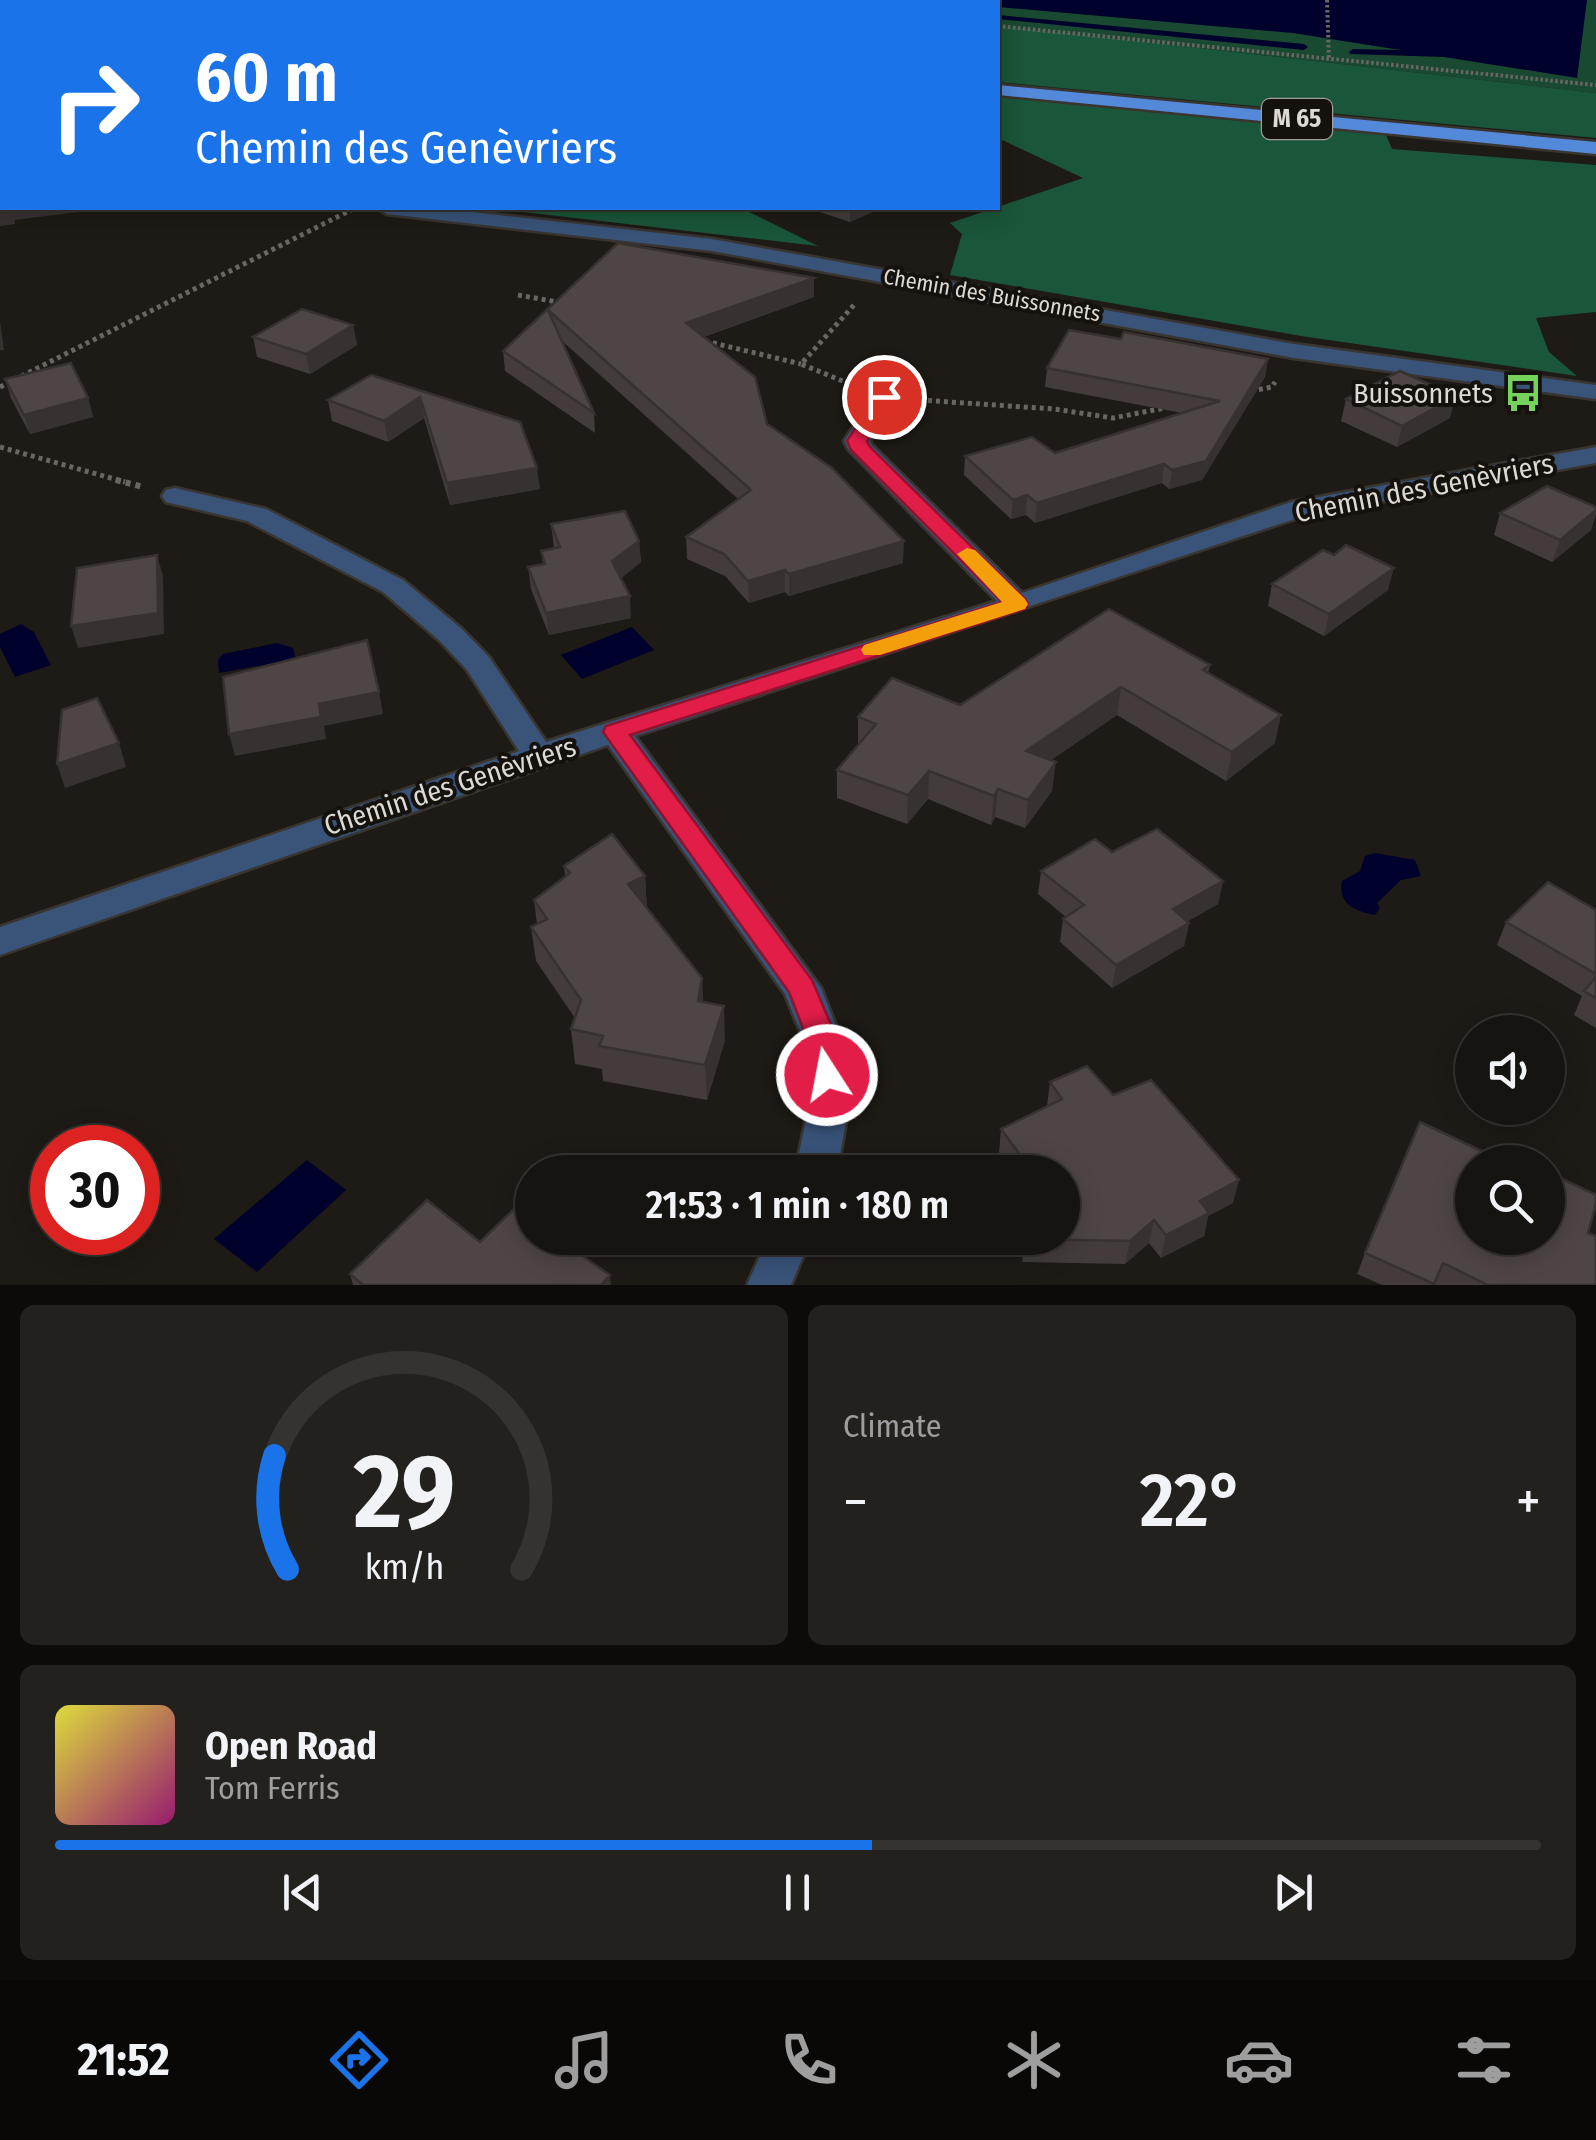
<!DOCTYPE html>
<html lang="en">
<head>
<meta charset="utf-8">
<style>
  body { margin:0; font-family:"Fira Sans Condensed",sans-serif; background:#23211e; color:#f1f3f6; height:100vh; display:flex; flex-direction:column; font-size:38px; white-space:nowrap }
  * { box-sizing:border-box; margin:0 }
  p { font-size:32px; color:#9e9e9f }
  .icon { flex:none; width:55px; height:55px; fill:none; stroke:currentColor; stroke-width:2; stroke-linecap:round; stroke-linejoin:round }
  .map { position:relative; height:1285px; overflow:hidden }
  .details { display:flex; flex-direction:column; gap:20px; padding:20px; background:#0c0b09; flex:1 }
  .details>* { flex:none }
  .top-card { position:absolute; left:0px; top:0px; width:1000px; height:210px; box-shadow:0 5px 25px #0003,0 0 0 2px #353330; background:#1a73e8; color:#fff; overflow:hidden }
  .buttons { position:absolute; left:1455px; top:1015px; display:grid; gap:20px }
  .buttons a { display:grid; place-items:center; width:110px; height:110px; border-radius:50%; background:#161410; box-shadow:0 5px 25px #0003,0 0 0 2px #353330; font-size:50px }
  .speed { position:absolute; left:30px; top:1125px; display:flex; gap:20px; font-size:50px; font-weight:700; text-align:center }
  .speed>* { display:grid; place-content:center; width:130px; height:130px; border-radius:50%; background:#161410; box-shadow:0 5px 25px #0003,0 0 0 2px #353330; line-height:1 }
  .speed .limit { border:15px solid #d22; background:#fff; color:#111 }
  .pin { position:absolute; display:grid; place-items:center; width:85px; height:85px; color:#fff; margin:-42px; border:5px solid #fff; border-radius:50%; box-shadow:0 2px 10px #0007 }
  .me { position:absolute; width:110px; margin:-55px; rotate:349deg; stroke-linejoin:round; filter:drop-shadow(0 0 8px #0008) }
  .turn { display:flex; align-items:center; gap:35px; height:210px; padding:0 30px; font-size:45px }
  .turn .icon { width:130px; height:130px; stroke-width:2.5 }
  .turn b { display:block; font-size:70px; line-height:85px }
  .big { font-size:75px; font-weight:600; line-height:1.1 }
  .details .widget { flex:1; display:flex; flex-direction:column; justify-content:center; gap:15px; min-width:0; padding:0 35px; border-radius:15px; background:#23211e }
  .details .dial { align-items:center; gap:0 }
  .dial svg { height:260px; overflow:visible; fill:none; stroke:#353330; stroke-width:7; stroke-linecap:round; text-anchor:middle }
  .dial text { fill:#f1f3f6; stroke:none }
  .song { display:flex; align-items:center; gap:30px }
  .cover { width:120px; height:120px; border-radius:15px; background:linear-gradient(135deg,hsl(60 70% 55%),hsl(320 70% 35%)) }
  .played { height:10px; border-radius:5px; background:linear-gradient(90deg,#1a73e8 55%,#353330 55%) }
  .keys { display:flex; justify-content:space-around; direction:ltr }
  .heat { display:flex; justify-content:space-between; align-items:center; font-size:55px; direction:ltr }
  .details .tiles { flex:1; display:grid; gap:20px; grid-template-columns:1fr 1fr }
  .widget:last-child { grid-column:span 2 }
  .trip { position:absolute; left:515px; top:1155px; width:565px; height:100px; border-radius:50px; background:#161410; box-shadow:0 5px 25px #0003,0 0 0 2px #353330; font-weight:600; line-height:100px; text-align:center }
  .dock { display:flex; height:160px; justify-content:space-around; align-items:center; background:#090806; color:#9e9e9f }
  .dock .icon { width:70px; height:70px }
  .dock .on { color:#1a73e8 }
  .dock b { font-size:45px; color:#f1f3f6 }
  .map>svg:first-child { display:block }
  .green { fill:#1a4931 }
  .forest { fill:#1a5639 }
  .water { fill:#00002d }
  .lines { fill:none; stroke-linecap:round; stroke-linejoin:round }
  .stream { fill:#00002d; fill-rule:evenodd }
  .minor-casing { stroke:#393530; stroke-width:5 }
  .major-casing { stroke:#393530; stroke-width:5 }
  .path-far2 { stroke:#6a6762; stroke-width:4; stroke-dasharray:2.5 2.5; stroke-linecap:butt }
  .path-far1 { stroke:#6a6762; stroke-width:5; stroke-dasharray:4 4; stroke-linecap:butt }
  .path { stroke:#6a6762; stroke-width:6; stroke-dasharray:5 5; stroke-linecap:butt }
  .minor { fill:#395379; fill-rule:evenodd }
  .major { fill:#5489da; fill-rule:evenodd }
  .wall { fill:#433c3a }
  .shaded-wall { fill:#373130 }
  .building { fill:#4e4644; stroke:#373130; stroke-width:2.5 }
  .route { fill:#e11d48; stroke:#92132f; stroke-width:2.5 }
  .slow { fill:#f59e0b }
  .labels { text-anchor:middle; dominant-baseline:central; stroke-width:8; stroke-linejoin:round; paint-order:stroke }
  .far-street-label { font-size:22px; fill:#dddad6; stroke:#15110c }
  .shield { fill:#15110c; stroke:#a19e99; stroke-width:2.5 }
  .shield-label { font-size:25px; font-weight:bold; fill:#dddad6 }
  .poi-label { font-size:28px; fill:#dddad6; stroke:#15110c; text-anchor:end }
  .street-label { font-size:28px; fill:#dddad6; stroke:#15110c }
</style>
</head>
<body>
<div class="map">
<svg width="1596" height="1285" viewBox="0 0 1596 1285">
  <rect width="100%" height="100%" fill="#1e1a15"/>
  <path class="green" d="M 750,0 L 1596,0 L 1596,93 L 998,25 L 998,2 Z"/>
  <g class="forest">
    <path d="M 194,0 L 750,0 L 796,2 L 211,2 Z"/>
    <path d="M 998,25 L 1596,93 L 1596,138 L 998,82 Z"/>
    <path d="M 998,97 L 1386,135 L 1392,149 L 1596,165 L 1596,312 L 1536,318 L 1549,352 L 1577,376 L 1301,336 L 950,275 L 962,234 L 950,223 L 1083,178 L 998,138 Z"/>
    <path d="M 488,208 L 741,208 L 818,246 Z"/>
  </g>
  <g class="water">
    <path d="M 915,0 L 1587,0 L 1577,78 L 1293,33 L 998,7 L 998,2 Z"/>
    <path d="M 21,624 L 34,632 L 51,665 L 15,677 L 0,647 L 0,634 Z"/>
    <path d="M 632,627 L 654,650 L 582,679 L 561,655 Z"/>
    <path d="M 277,643 L 293,648 L 296,659 L 219,673 L 218,660 L 223,654 Z"/>
    <path d="M 1375,853 L 1415,860 L 1421,876 L 1401,880 L 1377,903 L 1380,908 L 1375,915 C 1354,911 1338,904 1342,881 L 1360,871 L 1365,856 Z"/>
    <path d="M 307,1160 L 346,1190 L 257,1272 L 214,1239 Z"/>
  </g>
  <g class="lines">
    <g class="stream">
      <path d="M 827,0 L 858,0 L 860,2 L 833,2 Z"/>
      <path d="M 998,15 L 1304,44 L 1308,47 L 1304,50 L 998,19 Z"/>
      <path d="M 1353,49 L 1444,51 L 1448,54 L 1444,57 L 1350,54 L 1349,52 Z"/>
    </g>
    <g class="minor-casing">
      <g id="minor">
        <path d="M 0,139 L 2,140 L 2,152 L 0,151 Z"/>
        <path d="M 377,208 L 437,208 L 712,239 L 1294,344 L 1596,385 L 1596,399 L 1294,358 L 712,251 L 387,214 Z"/>
        <path d="M 884,390 L 896,397 L 870,441 L 872,445 L 1022,593 L 1291,502 L 1596,447 L 1596,463 L 1307,515 L 635,736 L 821,988 L 844,1046 L 849,1105 L 837,1172 L 795,1172 L 809,1105 L 806,1046 L 785,994 L 608,745 L 0,955 L 0,927 L 519,751 L 467,670 L 440,641 L 383,592 L 247,521 L 166,502 L 162,496 L 166,490 L 175,488 L 266,509 L 403,580 L 462,629 L 489,657 L 546,742 L 997,601 L 848,449 L 844,441 L 875,392 Z"/>
        <path d="M 768,1238 L 811,1238 L 791,1285 L 747,1285 Z"/>
      </g>
    </g>
    <g class="major-casing">
      <g id="major">
        <path d="M 128,0 L 159,0 L 160,2 L 130,2 Z"/>
        <path d="M 998,85 L 1596,142 L 1596,154 L 998,95 Z"/>
      </g>
    </g>
    <g class="path-far2">
      <path d="M 669,0 L 731,2"/>
      <path d="M 1327,0 L 1329,60"/>
      <path d="M 998,26 L 1596,85"/>
    </g>
    <g class="path-far1">
      <path d="M 518,295 L 563,303"/>
      <path d="M 705,341 L 801,364"/>
      <path d="M 850,384 L 801,364 L 854,305"/>
      <path d="M 0,387 L 351,210"/>
      <path d="M 1251,391 L 1272,387 L 1275,382"/>
      <path d="M 920,400 L 1054,409 L 1113,418 L 1170,407"/>
      <path d="M 0,447 L 125,482"/>
    </g>
    <path class="path" d="M 116,480 L 143,487"/>
    <use href="#minor" class="minor"/>
    <use href="#major" class="major"/>
  </g>
  <g class="wall">
    <path d="M 808,208 L 881,208 L 850,222 Z"/>
    <path d="M 618,243 L 814,297 L 704,337 L 767,424 L 903,563 L 789,596 L 785,592 L 749,603 L 725,576 L 687,559 L 686,537 L 738,499 L 561,340 L 594,413 L 595,433 L 505,371 L 503,351 Z"/>
    <path d="M 353,325 L 357,345 L 310,374 L 257,357 L 253,337 Z"/>
    <path d="M 1121,339 L 1268,359 L 1265,377 L 1202,480 L 1169,489 L 1162,483 L 1035,523 L 1026,515 L 1011,519 L 964,475 L 965,456 L 1055,453 L 1182,413 L 1045,387 L 1047,368 Z"/>
    <path d="M 371,375 L 520,422 L 540,489 L 450,505 L 424,418 L 388,442 L 332,421 L 328,400 Z"/>
    <path d="M 5,379 L 88,398 L 93,417 L 30,434 L 11,398 Z"/>
    <path d="M 1346,399 L 1450,418 L 1397,447 L 1341,421 Z"/>
    <path d="M 1596,507 L 1596,514 L 1591,530 L 1552,562 L 1494,535 L 1500,513 Z"/>
    <path d="M 551,524 L 639,541 L 641,562 L 621,578 L 631,618 L 549,635 L 531,589 L 528,567 L 543,564 L 541,551 L 554,548 Z"/>
    <path d="M 1334,555 L 1388,590 L 1324,636 L 1268,606 L 1272,584 Z"/>
    <path d="M 1210,665 L 1208,673 L 1275,743 L 1226,781 L 1117,715 L 1051,760 L 1052,791 L 1025,828 L 995,817 L 991,825 L 928,799 L 907,824 L 837,798 L 837,770 L 858,745 L 858,717 L 960,705 Z"/>
    <path d="M 1112,852 L 1223,881 L 1218,904 L 1188,921 L 1189,923 L 1184,946 L 1112,988 L 1060,942 L 1063,919 L 1066,917 L 1038,894 L 1041,871 Z"/>
    <path d="M 564,866 L 645,876 L 647,909 L 702,978 L 703,1002 L 725,1040 L 707,1100 L 603,1081 L 602,1069 L 575,1064 L 571,1029 L 575,1018 L 536,961 L 531,927 L 537,924 L 534,900 L 565,877 Z"/>
    <path d="M 1596,910 L 1596,1028 L 1574,1015 L 1582,996 L 1497,945 L 1506,922 Z"/>
    <path d="M 1050,1082 L 1113,1095 L 1233,1203 L 1208,1216 L 1204,1236 L 1161,1258 L 1149,1243 L 1125,1264 L 1022,1262 L 1026,1238 L 1062,1172 L 1013,1172 L 999,1152 L 1001,1129 L 1047,1106 Z"/>
    <path d="M 1588,1233 L 1596,1285 L 1382,1285 L 1357,1274 L 1365,1253 Z"/>
    <path d="M 480,1242 L 611,1285 L 353,1285 L 350,1274 Z"/>
  </g>
  <g class="shaded-wall">
    <path d="M 0,207 L 110,208 L 15,220 L 15,224 L 0,226 Z"/>
    <path d="M 850,208 L 881,208 L 850,222 Z"/>
    <path d="M 814,278 L 814,297 L 687,343 L 686,323 Z"/>
    <path d="M 0,321 L 4,350 L 0,350 Z"/>
    <path d="M 353,325 L 357,345 L 310,374 L 306,354 Z"/>
    <path d="M 1268,359 L 1265,377 L 1202,480 L 1169,489 L 1172,470 Z"/>
    <path d="M 1456,396 L 1450,418 L 1397,447 L 1402,426 Z"/>
    <path d="M 420,397 L 424,418 L 388,442 L 384,421 Z"/>
    <path d="M 88,398 L 93,417 L 30,434 L 24,415 Z"/>
    <path d="M 1164,464 L 1162,483 L 1035,523 L 1037,503 Z"/>
    <path d="M 537,468 L 540,489 L 450,505 L 447,483 Z"/>
    <path d="M 1027,495 L 1026,515 L 1011,519 L 1013,500 Z"/>
    <path d="M 1596,510 L 1591,530 L 1552,562 L 1560,540 Z"/>
    <path d="M 639,541 L 641,562 L 614,583 L 612,561 Z"/>
    <path d="M 904,541 L 903,563 L 789,596 L 789,574 Z"/>
    <path d="M 157,555 L 163,576 L 164,634 L 78,648 L 71,626 Z"/>
    <path d="M 1394,568 L 1388,590 L 1324,636 L 1329,614 Z"/>
    <path d="M 785,570 L 785,592 L 749,603 L 748,581 Z"/>
    <path d="M 630,596 L 631,618 L 549,635 L 546,613 Z"/>
    <path d="M 1121,687 L 1117,715 L 1023,779 L 1026,751 Z"/>
    <path d="M 379,692 L 383,714 L 324,726 L 326,739 L 235,756 L 229,734 L 319,704 Z"/>
    <path d="M 1281,715 L 1275,743 L 1226,781 L 1232,752 Z"/>
    <path d="M 119,743 L 126,767 L 65,788 L 57,764 Z"/>
    <path d="M 1056,762 L 1052,791 L 1025,828 L 1028,800 Z"/>
    <path d="M 929,771 L 928,799 L 907,824 L 908,795 Z"/>
    <path d="M 998,789 L 995,817 L 991,825 L 994,796 Z"/>
    <path d="M 645,876 L 647,909 L 628,884 Z"/>
    <path d="M 1223,881 L 1218,904 L 1168,932 L 1173,909 Z"/>
    <path d="M 1189,923 L 1184,946 L 1112,988 L 1116,965 Z"/>
    <path d="M 702,978 L 703,1012 L 698,1001 Z"/>
    <path d="M 724,1006 L 725,1040 L 707,1100 L 705,1065 Z"/>
    <path d="M 1239,1180 L 1233,1203 L 1208,1216 L 1204,1236 L 1161,1258 L 1166,1235 L 1200,1201 Z"/>
    <path d="M 1154,1220 L 1149,1243 L 1125,1264 L 1130,1241 Z"/>
    <path d="M 610,1275 L 611,1285 L 601,1285 Z"/>
  </g>
  <g class="building">
    <path d="M 0,152 L 2,153 L 2,207 L 0,207 Z"/>
    <path d="M 618,243 L 814,278 L 686,323 L 755,377 L 767,424 L 832,468 L 904,541 L 789,574 L 785,570 L 748,581 L 724,554 L 686,537 L 751,490 L 548,310 L 594,413 L 503,351 Z"/>
    <path d="M 302,309 L 353,325 L 306,354 L 253,337 Z"/>
    <path d="M 1069,330 L 1121,339 L 1124,332 L 1268,359 L 1206,461 L 1172,470 L 1164,464 L 1037,503 L 1027,495 L 1013,500 L 965,456 L 1032,437 L 1055,453 L 1220,401 L 1047,368 Z"/>
    <path d="M 71,363 L 88,398 L 24,415 L 5,379 Z"/>
    <path d="M 1400,371 L 1456,396 L 1402,426 L 1346,399 Z"/>
    <path d="M 371,375 L 520,422 L 537,468 L 447,483 L 420,397 L 384,421 L 328,400 Z"/>
    <path d="M 1547,486 L 1596,507 L 1596,510 L 1560,540 L 1500,513 Z"/>
    <path d="M 625,511 L 639,541 L 612,561 L 630,596 L 546,613 L 528,567 L 545,564 L 541,551 L 560,547 L 551,524 Z"/>
    <path d="M 1346,545 L 1394,568 L 1329,614 L 1272,584 L 1323,550 L 1334,555 Z"/>
    <path d="M 157,555 L 158,613 L 71,626 L 77,568 Z"/>
    <path d="M 1109,609 L 1210,665 L 1203,670 L 1281,715 L 1232,752 L 1121,687 L 1026,751 L 1056,762 L 1028,800 L 998,789 L 994,796 L 929,771 L 908,795 L 837,770 L 876,724 L 858,717 L 892,678 L 960,705 Z"/>
    <path d="M 367,640 L 379,692 L 319,704 L 321,717 L 229,734 L 223,677 Z"/>
    <path d="M 97,698 L 119,743 L 57,764 L 62,710 Z"/>
    <path d="M 1157,829 L 1223,881 L 1173,909 L 1189,923 L 1116,965 L 1063,919 L 1084,905 L 1041,871 L 1095,839 L 1112,852 Z"/>
    <path d="M 612,834 L 645,876 L 628,884 L 702,978 L 698,1001 L 724,1006 L 705,1065 L 599,1046 L 603,1036 L 571,1029 L 581,1000 L 531,927 L 547,919 L 534,900 L 570,873 L 564,866 Z"/>
    <path d="M 1548,882 L 1596,910 L 1596,974 L 1506,922 Z"/>
    <path d="M 1596,977 L 1596,998 L 1584,991 Z"/>
    <path d="M 1087,1066 L 1113,1095 L 1151,1080 L 1239,1180 L 1200,1201 L 1209,1213 L 1166,1235 L 1154,1220 L 1130,1241 L 1025,1239 L 1026,1238 L 1062,1238 L 1062,1172 L 1033,1172 L 1001,1129 L 1062,1099 L 1050,1082 Z"/>
    <path d="M 1420,1122 L 1505,1162 L 1472,1162 L 1472,1238 L 1548,1238 L 1548,1172 L 1596,1195 L 1596,1204 L 1588,1233 L 1596,1236 L 1596,1285 L 1488,1285 L 1443,1263 L 1434,1284 L 1365,1253 Z"/>
    <path d="M 427,1200 L 480,1242 L 515,1208 L 532,1220 L 532,1238 L 557,1238 L 610,1275 L 601,1285 L 363,1285 L 350,1274 Z"/>
  </g>
  <path class="route" d="M 884,392 L 894,397 L 867,441 L 870,447 L 1025,599 L 1028,604 L 1025,609 L 630,735 L 812,980 L 840,1046 L 842,1075 L 838,1084 L 827,1087 L 816,1084 L 810,1046 L 789,992 L 603,732 L 606,726 L 1002,602 L 851,450 L 847,441 L 878,393 Z"/>
  <path class="slow" d="M 967,548 L 975,550 L 1025,599 L 1028,604 L 1025,609 L 880,655 L 864,655 L 861,650 L 864,645 L 1002,602 L 957,554 Z"/>
  <defs>
    <g id="bus-bare" transform="scale(3)"><path d="M-5-6H5V4H4V6H2V4H-2V6H-4V4H-5ZM-3.5-4V0h7V-4ZM-3.5 1.2v1.5H-2V1.2ZM2 1.2v1.5H3.5V1.2Z" fill="#75d25b" stroke="#15110c" stroke-width="2.5" paint-order="stroke"/></g>
  </defs>
  <g fill-rule="evenodd">
    <use href="#bus-bare" x="1523" y="393"/>
  </g>
  <g class="labels">
    <g class="far-street-label">
      <text transform="translate(992 295) rotate(10)">Chemin des Buissonnets</text>
    </g>
    <rect class="shield" x="1262" y="99" width="70" height="40" rx="8"/>
    <g class="shield-label">
      <text x="1297" y="119">M 65</text>
    </g>
    <g class="poi-label">
      <text x="1493" y="393">Buissonnets</text>
    </g>
    <g class="street-label">
      <text transform="translate(1424 488) rotate(-11)">Chemin des Genèvriers</text>
      <text transform="translate(450 786) rotate(-18)">Chemin des Genèvriers</text>
    </g>
  </g>
</svg>
<div class="buttons">
<a><svg class="icon" aria-label="sound" viewBox="0 0 24 24"><path d="M4 9h4l5-4v14l-5-4H4zM17 9q2 3 0 6"/></svg></a>
<a><svg class="icon" aria-label="search" viewBox="0 0 24 24"><circle cx="10" cy="10" r="6"/><path d="M15 15l6 6"/></svg></a>
</div>
<div class="speed"><div class="limit">30</div></div>
<div class="pin" style="left:884px;top:397px;background:#d93025"><svg class="icon" aria-label="arrive" viewBox="0 0 24 24"><path d="M6 21V4h12l-3 4 3 4H6"/></svg></div>
<svg class="me" style="left:827px;top:1075px" viewBox="-20 -20 40 40"><circle r="17" fill="#e11d48" stroke="#fff" stroke-width="3"/><path d="M0-11L8 9 0 5-8 9z" fill="#fff"/></svg>
<div class="trip">21:53 · 1 min · 180 m</div>
<div class="top-card">
<div class="turn"><svg class="icon" aria-label="right" viewBox="0 0 24 24"><path d="M7 20v-9h11M14 6l5 5-5 5"/></svg><div><b>60 m</b>Chemin des Genèvriers</div></div>
</div>
</div>
<section class="details">
<div class="tiles">
<div class="widget dial"><svg viewBox="0 0 100 80">
<path d="M14 69A42 42 0 1 1 86 69"/>
<path d="M14 69A42 42 0 0 1 10 34" stroke="#1a73e8"/>
<text x="50" y="56" font-size="32" font-weight="700">29</text>
<text x="50" y="72" font-size="11">km/h</text>
</svg></div>
<div class="widget"><p>Climate</p>
<div class="heat"><a>−</a><b class="big">22°</b><a>+</a></div>
</div>
<div class="widget">
<div class="song"><i class="cover"></i><div><b>Open Road</b><p>Tom Ferris</p></div></div>
<div class="played"></div>
<div class="keys"><svg class="icon" aria-label="previous" viewBox="0 0 24 24"><path d="M18 5L8 12l10 7zM5 5v14"/></svg><svg class="icon" aria-label="pause" viewBox="0 0 24 24"><path d="M8 5v14M16 5v14"/></svg><svg class="icon" aria-label="next" viewBox="0 0 24 24"><path d="M6 5l10 7-10 7zM19 5v14"/></svg></div>
</div>
</div>
</section>
<nav class="dock">
<b>21:52</b>
<svg class="icon on" aria-label="directions" viewBox="0 0 24 24"><path d="M12 3l9 9-9 9-9-9zM9 14v-3h6M13 9l2 2-2 2"/></svg>
<svg class="icon" aria-label="music" viewBox="0 0 24 24"><path d="M9 18V5l10-2v13"/><circle cx="6" cy="18" r="3"/><circle cx="16" cy="16" r="3"/></svg>
<svg class="icon" aria-label="phone" viewBox="0 0 24 24"><path d="M5 4h4l2 5-3 2q2 4 5 5l2-3 5 2v4C11 20 4 13 5 4z"/></svg>
<svg class="icon" aria-label="climate" viewBox="0 0 24 24"><path d="M12 3v18M4 7l16 10M4 17L20 7"/></svg>
<svg class="icon" aria-label="car" viewBox="0 0 24 24"><path d="M5 17H2v-5l4-1 3-4h7l3 4 3 1v5h-3M9 17h6M6 11h13"/><circle cx="7" cy="17" r="2"/><circle cx="17" cy="17" r="2"/></svg>
<svg class="icon" aria-label="filters" viewBox="0 0 24 24"><path d="M4 7h16M4 17h16"/><circle cx="9" cy="7" r="2"/><circle cx="15" cy="17" r="2"/></svg>
</nav>
</body>
</html>
